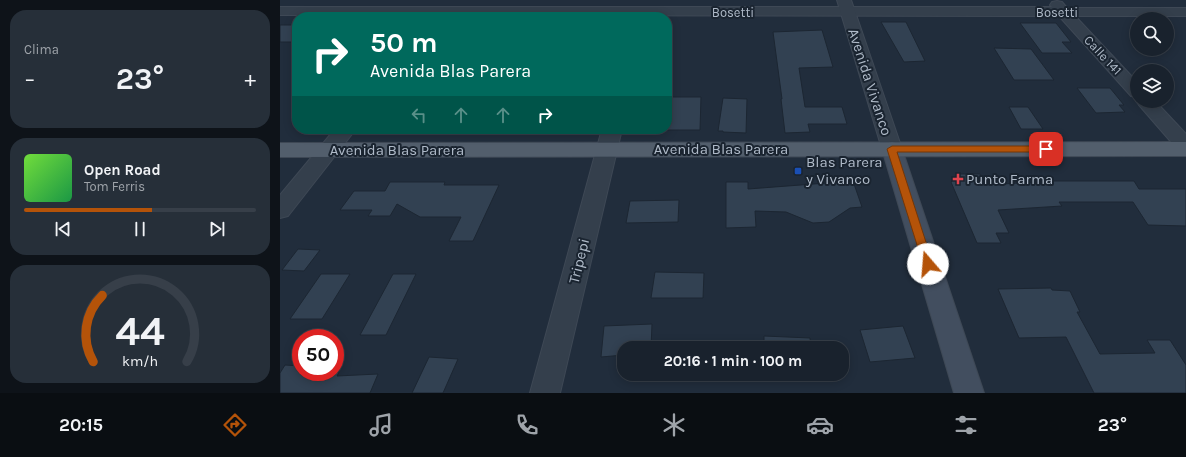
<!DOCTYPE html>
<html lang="es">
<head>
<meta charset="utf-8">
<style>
  body { margin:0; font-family:Karla,sans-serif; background:#262f39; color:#f1f3f6; height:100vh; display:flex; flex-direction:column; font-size:15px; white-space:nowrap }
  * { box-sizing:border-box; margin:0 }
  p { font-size:13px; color:#9fa4aa }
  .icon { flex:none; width:22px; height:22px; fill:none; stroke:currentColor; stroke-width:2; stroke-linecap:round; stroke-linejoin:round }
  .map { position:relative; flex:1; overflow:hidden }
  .details { display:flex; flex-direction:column; gap:10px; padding:10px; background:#0e1319; width:280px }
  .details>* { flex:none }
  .hud { position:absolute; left:12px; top:12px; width:380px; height:122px; border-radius:16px; box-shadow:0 2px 10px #0003,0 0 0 1px #373f49; background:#00695c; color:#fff; overflow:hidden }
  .fabs { position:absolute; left:850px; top:12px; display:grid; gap:8px }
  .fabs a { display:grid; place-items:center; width:44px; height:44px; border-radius:50%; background:#19222d; box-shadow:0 2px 10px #0003,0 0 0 1px #373f49; font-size:20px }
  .speed { position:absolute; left:12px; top:329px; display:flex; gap:8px; font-size:20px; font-weight:700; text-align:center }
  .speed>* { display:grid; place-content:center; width:52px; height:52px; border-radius:50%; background:#19222d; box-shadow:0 2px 10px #0003,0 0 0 1px #373f49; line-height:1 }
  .speed .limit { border:6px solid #d22; background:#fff; color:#111 }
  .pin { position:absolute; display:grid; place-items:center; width:34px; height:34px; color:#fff; margin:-17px; border-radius:8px; box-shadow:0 2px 6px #0006 }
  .me { position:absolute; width:44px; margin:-22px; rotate:342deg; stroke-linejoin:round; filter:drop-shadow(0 0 3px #0008) }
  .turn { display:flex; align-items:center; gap:14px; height:84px; padding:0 12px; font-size:18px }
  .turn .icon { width:52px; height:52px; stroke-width:2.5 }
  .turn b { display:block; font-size:28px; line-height:34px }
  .lanes { display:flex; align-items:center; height:38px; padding:0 12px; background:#0003; justify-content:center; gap:20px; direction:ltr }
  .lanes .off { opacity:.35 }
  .big { font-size:30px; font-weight:700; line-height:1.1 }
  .details .widget { flex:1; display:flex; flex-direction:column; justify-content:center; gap:6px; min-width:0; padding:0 14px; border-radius:16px; background:#262f39 }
  .details .dial { align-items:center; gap:0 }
  .dial svg { height:104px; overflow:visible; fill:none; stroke:#373f49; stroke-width:7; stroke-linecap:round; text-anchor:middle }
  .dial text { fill:#f1f3f6; stroke:none }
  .song { display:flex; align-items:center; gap:12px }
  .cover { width:48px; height:48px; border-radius:6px; background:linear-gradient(135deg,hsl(100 70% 55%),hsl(140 70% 35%)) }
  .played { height:4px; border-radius:2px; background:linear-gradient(90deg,#b45309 55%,#373f49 55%) }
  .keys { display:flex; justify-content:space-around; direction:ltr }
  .heat { display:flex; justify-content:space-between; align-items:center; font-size:22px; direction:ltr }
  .trip { position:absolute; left:337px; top:341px; width:232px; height:40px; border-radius:16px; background:#19222d; box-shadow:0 2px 10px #0003,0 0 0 1px #373f49; font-weight:700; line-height:40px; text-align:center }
  .tabs { display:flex; height:64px; justify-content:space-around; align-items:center; background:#0a0e12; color:#9fa4aa }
  .tabs .icon { width:28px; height:28px }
  .tabs .current { color:#b45309 }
  .tabs b { font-size:18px; color:#f1f3f6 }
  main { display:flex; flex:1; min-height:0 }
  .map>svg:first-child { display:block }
  .building { fill:#324152; stroke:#1c2632 }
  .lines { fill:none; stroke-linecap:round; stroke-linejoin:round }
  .minor-casing { stroke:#3e4855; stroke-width:2 }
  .tertiary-casing { stroke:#3e4855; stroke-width:2 }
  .secondary-casing { stroke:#3e4855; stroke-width:2 }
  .primary-casing { stroke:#3e4855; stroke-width:2 }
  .minor { fill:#343f4c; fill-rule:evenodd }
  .tertiary { fill:#343f4c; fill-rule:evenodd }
  .secondary { fill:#424e5f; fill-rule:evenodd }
  .primary { fill:#525e6c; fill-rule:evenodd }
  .route { fill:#b45309; stroke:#753606 }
  .transit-dot { fill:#1a4fb4; stroke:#1a2430; stroke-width:1.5 }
  .health-dot { fill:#e0444e; stroke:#1a2430; stroke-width:1.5 }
  .labels { text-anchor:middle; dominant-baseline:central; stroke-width:4; stroke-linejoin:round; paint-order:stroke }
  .far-street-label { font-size:13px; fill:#afbac8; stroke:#1a2430 }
  .street-label { font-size:15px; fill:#afbac8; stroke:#1a2430 }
  .poi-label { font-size:15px; fill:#afbac8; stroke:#1a2430; text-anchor:start }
</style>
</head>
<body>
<main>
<section class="details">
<div class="widget"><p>Clima</p>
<div class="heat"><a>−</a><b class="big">23°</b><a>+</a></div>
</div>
<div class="widget">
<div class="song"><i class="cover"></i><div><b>Open Road</b><p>Tom Ferris</p></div></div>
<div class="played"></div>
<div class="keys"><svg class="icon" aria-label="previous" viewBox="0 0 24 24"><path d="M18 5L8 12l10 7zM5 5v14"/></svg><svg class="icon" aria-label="pause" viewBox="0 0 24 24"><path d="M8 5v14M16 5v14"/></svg><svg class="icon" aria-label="next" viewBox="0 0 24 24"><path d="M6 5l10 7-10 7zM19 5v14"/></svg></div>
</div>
<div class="widget dial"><svg viewBox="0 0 100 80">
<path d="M14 69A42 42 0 1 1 86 69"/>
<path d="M14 69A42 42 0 0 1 21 18" stroke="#b45309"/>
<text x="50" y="56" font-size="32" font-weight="700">44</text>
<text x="50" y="72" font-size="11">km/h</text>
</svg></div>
</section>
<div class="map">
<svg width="906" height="393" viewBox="0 0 906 393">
  <rect width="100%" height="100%" fill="#212d3c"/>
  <g class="building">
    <path d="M 601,22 L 626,22 L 645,61 L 624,62 Z"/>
    <path d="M 740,23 L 776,23 L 791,42 L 782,42 L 792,53 L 762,53 Z"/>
    <rect x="0" y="25" width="17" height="17"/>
    <path d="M 542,30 L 553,67 L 519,68 L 525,107 L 562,107 L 567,124 L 528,124 L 530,132 L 505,133 L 501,99 L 502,99 L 493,32 Z"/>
    <path d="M 714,48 L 751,49 L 774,80 L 734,80 Z"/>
    <path d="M 797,88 L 830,88 L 844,105 L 839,105 L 845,112 L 816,113 Z"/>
    <path d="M 387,97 L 421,97 L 420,130 L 387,130 Z"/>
    <path d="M 443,98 L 467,99 L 466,133 L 443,132 L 443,131 L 438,131 Z"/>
    <path d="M 729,107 L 748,107 L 763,129 L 741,129 Z"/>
    <path d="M 678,174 L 700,174 L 705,185 L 772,181 L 854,181 L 859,189 L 906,189 L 906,226 L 868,225 L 853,202 L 779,202 L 782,206 L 718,210 L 729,233 L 716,233 L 721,243 L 697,243 L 671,182 Z"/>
    <path d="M 573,181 L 582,207 L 570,208 L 549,222 L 533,223 L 506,212 L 475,211 L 476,227 L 446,228 L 446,182 L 468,182 L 468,189 Z"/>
    <path d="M 110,182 L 165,182 L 164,185 L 219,185 L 193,241 L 169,241 L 181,217 L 140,217 L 117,204 L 110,216 L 88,216 L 92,210 L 60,210 L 74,191 L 105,191 Z"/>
    <path d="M 399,200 L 398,222 L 346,223 L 350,201 Z"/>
    <path d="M 18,249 L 40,250 L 24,271 L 2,270 Z"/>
    <path d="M 375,272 L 424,273 L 423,298 L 371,298 Z"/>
    <path d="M 41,274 L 70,274 L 42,319 L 10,319 Z"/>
    <path d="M 113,274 L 136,274 L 106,335 L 80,335 Z"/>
    <path d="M 771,288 L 772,290 L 790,291 L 800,312 L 797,312 L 820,354 L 875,353 L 867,340 L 890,340 L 906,365 L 906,393 L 814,393 L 786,337 L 739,338 L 718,289 Z"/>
    <path d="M 372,324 L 371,348 L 344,348 L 344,355 L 321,357 L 324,326 Z"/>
    <path d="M 623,326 L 635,358 L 590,362 L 580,330 Z"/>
    <path d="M 484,336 L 530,338 L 531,348 L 484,348 Z"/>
    <path d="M 149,357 L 178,359 L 163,393 L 132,393 Z"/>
    <path d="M 5,365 L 21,366 L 21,372 L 59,372 L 57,376 L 98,374 L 90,393 L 0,393 L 0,373 Z"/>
    <path d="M 485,374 L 534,374 L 534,378 L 485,377 Z"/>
  </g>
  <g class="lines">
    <g class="minor-casing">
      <g id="minor">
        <path d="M 777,1 L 782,2 L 787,8 L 906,8 L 906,16 L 795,16 L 857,82 L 857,97 L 851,96 L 779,16 L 0,15 L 0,7 L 772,7 L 770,5 L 772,2 Z"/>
        <path d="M 857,99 L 857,101 L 875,101 L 906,134 L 906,153 L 899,151 L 859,105 L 856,101 Z"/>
        <path d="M 55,129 L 76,129 L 8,216 L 0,218 L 0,195 Z"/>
        <path d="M 322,129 L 342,129 L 280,393 L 250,393 Z"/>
      </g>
    </g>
    <g class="tertiary-casing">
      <path id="tertiary" d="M 557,0 L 571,0 L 622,149 L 619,154 L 612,156 L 605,154 L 602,149 Z"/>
    </g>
    <g class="secondary-casing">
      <path id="secondary" d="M 612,142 L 619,144 L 622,149 L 704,393 L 674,393 L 602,149 L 605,144 Z"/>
    </g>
    <g class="primary-casing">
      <path id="primary" d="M 906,142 L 906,156 L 0,157 L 0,143 Z"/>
    </g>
    <use href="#minor" class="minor"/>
    <use href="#tertiary" class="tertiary"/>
    <use href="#secondary" class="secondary"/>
    <use href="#primary" class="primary"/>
  </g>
  <path class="route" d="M 612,146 L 766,146 L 771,149 L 766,152 L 617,152 L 653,264 L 652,267 L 648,268 L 645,267 L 643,264 L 607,149 Z"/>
  <rect class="transit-dot" x="514" y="167" width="8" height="8" rx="2"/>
  <path class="health-dot" d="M676 173h4v4h4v4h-4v4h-4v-4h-4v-4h4z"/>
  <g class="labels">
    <g class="far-street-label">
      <text x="453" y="12">Bosetti</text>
      <text x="777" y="12">Bosetti</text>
      <text transform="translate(823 55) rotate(47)">Calle 141</text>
    </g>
    <g class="street-label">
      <text transform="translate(590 82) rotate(72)">Avenida Vivanco</text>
      <text x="441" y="149">Avenida Blas Parera</text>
      <text x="117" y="150">Avenida Blas Parera</text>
      <text transform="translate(299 261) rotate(-76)">Tripepi</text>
    </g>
    <g class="poi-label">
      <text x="526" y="162">Blas Parera<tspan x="526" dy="17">y Vivanco</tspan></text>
      <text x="686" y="179">Punto Farma</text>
    </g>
  </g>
</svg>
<div class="fabs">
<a><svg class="icon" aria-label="search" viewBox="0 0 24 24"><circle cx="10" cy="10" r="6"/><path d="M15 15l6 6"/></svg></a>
<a><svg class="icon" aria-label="layers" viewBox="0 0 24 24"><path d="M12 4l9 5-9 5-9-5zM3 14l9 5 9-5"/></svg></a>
</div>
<div class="speed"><div class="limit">50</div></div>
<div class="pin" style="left:766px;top:149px;background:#d93025"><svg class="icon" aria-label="arrive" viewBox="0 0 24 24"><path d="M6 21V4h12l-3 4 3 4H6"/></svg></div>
<svg class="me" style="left:648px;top:264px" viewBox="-20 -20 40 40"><circle r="19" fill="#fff"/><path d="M0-13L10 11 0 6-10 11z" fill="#b45309"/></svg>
<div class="trip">20:16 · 1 min · 100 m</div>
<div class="hud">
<div class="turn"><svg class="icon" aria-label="right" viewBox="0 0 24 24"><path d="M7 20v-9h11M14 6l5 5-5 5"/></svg><div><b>50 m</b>Avenida Blas Parera</div></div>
<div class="lanes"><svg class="icon off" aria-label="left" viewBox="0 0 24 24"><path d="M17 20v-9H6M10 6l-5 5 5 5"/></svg><svg class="icon off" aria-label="ahead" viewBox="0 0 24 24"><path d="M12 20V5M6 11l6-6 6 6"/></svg><svg class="icon off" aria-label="ahead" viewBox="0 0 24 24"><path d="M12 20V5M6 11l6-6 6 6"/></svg><svg class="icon" aria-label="right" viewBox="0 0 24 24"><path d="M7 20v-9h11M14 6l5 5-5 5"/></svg></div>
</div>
</div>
</main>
<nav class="tabs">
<b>20:15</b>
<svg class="icon current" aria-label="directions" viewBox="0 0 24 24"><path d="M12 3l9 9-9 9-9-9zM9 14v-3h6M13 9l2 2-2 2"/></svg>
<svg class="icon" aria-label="music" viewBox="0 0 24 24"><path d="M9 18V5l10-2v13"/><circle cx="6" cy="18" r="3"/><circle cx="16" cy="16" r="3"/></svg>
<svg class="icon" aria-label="phone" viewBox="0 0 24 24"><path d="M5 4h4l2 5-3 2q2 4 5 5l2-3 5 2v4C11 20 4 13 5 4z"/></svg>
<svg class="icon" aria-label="climate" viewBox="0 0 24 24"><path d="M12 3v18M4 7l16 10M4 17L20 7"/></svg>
<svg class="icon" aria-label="car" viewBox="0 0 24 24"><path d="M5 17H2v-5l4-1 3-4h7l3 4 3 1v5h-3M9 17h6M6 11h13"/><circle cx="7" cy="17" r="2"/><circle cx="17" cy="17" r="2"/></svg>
<svg class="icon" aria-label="filters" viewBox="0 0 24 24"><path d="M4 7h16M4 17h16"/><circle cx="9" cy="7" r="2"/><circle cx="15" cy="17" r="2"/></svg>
<b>23°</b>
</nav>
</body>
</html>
